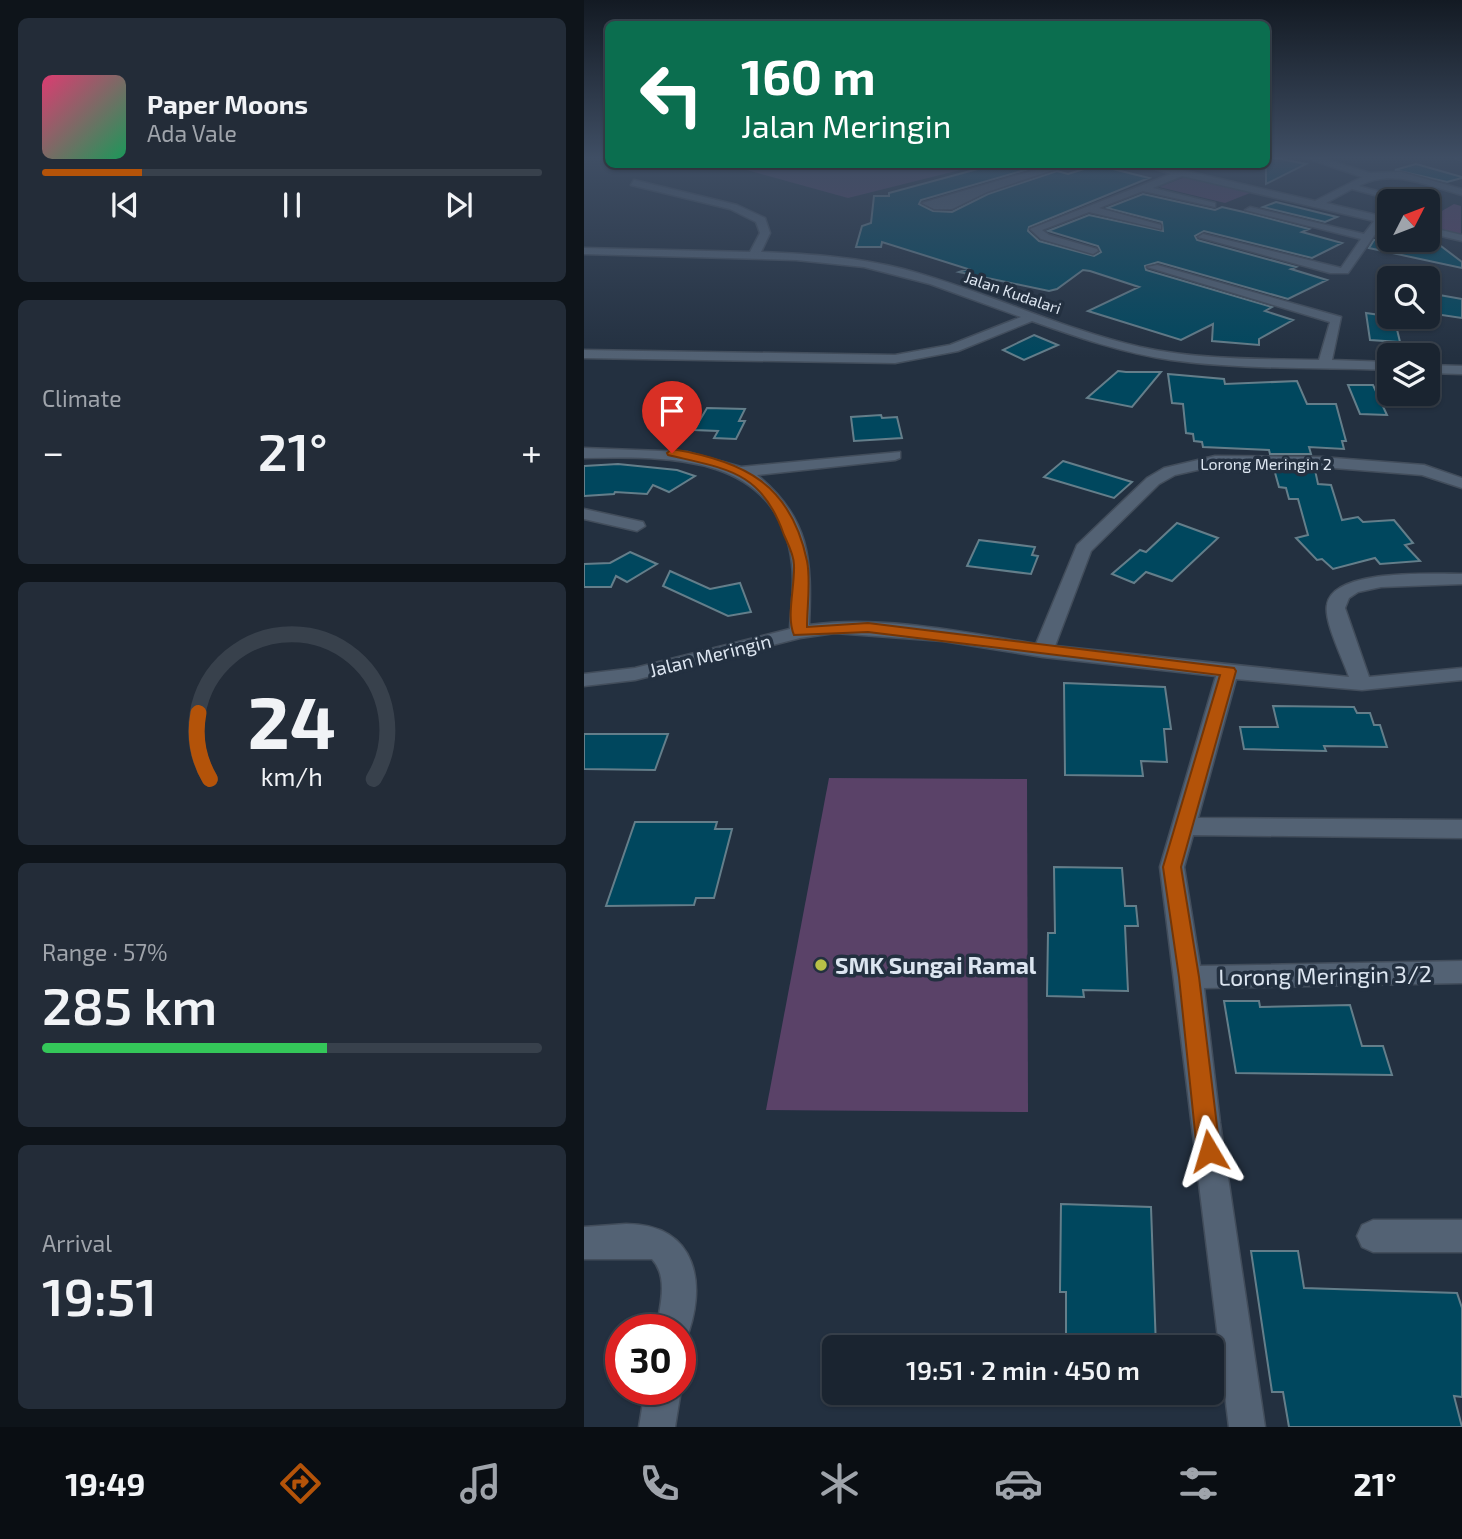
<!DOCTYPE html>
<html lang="en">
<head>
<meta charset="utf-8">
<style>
  body { margin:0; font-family:"Exo 2",sans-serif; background:#232c38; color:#f1f3f6; height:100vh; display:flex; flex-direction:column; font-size:26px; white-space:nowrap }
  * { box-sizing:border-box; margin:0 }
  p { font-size:23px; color:#9fa4ab }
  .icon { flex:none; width:38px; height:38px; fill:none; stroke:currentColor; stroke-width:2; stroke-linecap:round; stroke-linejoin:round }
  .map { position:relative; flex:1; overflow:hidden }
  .side { display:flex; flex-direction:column; gap:18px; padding:18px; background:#0e141a; width:584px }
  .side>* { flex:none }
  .top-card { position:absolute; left:21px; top:21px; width:665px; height:147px; border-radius:10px; box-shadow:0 2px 5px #0004,0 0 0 2px #38414c; background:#0b6e4f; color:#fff; overflow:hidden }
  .needle { width:46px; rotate:48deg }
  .buttons { position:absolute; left:793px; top:189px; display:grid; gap:14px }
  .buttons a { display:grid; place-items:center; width:63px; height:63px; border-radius:10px; background:#1a2430; box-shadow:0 2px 5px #0004,0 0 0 2px #38414c; font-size:35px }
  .speed { position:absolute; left:21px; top:1314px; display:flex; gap:14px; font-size:35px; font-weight:700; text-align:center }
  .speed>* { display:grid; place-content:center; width:91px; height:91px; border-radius:50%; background:#1a2430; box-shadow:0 2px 5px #0004,0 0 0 2px #38414c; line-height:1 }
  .speed .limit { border:10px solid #d22; background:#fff; color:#111 }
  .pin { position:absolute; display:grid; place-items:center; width:60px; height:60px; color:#fff; margin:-72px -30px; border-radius:50% 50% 50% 0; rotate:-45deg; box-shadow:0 0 7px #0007 }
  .pin .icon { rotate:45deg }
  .me { position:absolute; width:77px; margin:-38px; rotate:353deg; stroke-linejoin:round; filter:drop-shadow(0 0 5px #0008) }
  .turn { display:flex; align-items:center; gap:24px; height:147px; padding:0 21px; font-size:32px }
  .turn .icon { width:91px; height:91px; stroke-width:2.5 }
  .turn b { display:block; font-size:49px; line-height:60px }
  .big { font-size:52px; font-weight:600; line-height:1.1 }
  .side .card { flex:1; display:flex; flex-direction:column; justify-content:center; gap:10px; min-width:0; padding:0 24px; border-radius:10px; background:#232c38 }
  .side .dial { align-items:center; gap:0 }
  .dial svg { height:182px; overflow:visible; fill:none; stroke:#38414c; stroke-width:7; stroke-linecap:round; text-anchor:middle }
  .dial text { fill:#f1f3f6; stroke:none }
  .song { display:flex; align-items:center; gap:21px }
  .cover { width:84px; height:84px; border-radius:10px; background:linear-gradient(135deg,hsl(340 70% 55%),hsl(150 70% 35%)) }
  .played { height:7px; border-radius:4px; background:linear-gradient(90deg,#b45309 20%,#38414c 20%) }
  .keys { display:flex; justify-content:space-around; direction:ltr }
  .heat { display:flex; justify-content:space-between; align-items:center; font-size:38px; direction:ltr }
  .charge { height:10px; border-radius:5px; background:linear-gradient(90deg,#34c759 57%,#38414c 0) }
  .trip { position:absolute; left:238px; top:1335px; width:402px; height:70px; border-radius:10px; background:#1a2430; box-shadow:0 2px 5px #0004,0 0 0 2px #38414c; font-weight:600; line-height:70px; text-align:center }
  .tabs { display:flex; height:112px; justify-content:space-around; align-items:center; background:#0a0e13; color:#9fa4ab }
  .tabs .icon { width:49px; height:49px }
  .tabs .current { color:#b45309 }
  .tabs b { font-size:32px; color:#f1f3f6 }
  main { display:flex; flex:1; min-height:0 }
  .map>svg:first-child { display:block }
  .green { fill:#5a4268 }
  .building { fill:#00475e; stroke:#647e8a; stroke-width:2 }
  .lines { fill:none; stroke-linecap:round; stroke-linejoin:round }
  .street-casing { stroke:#424d5b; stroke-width:3 }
  .street { fill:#536274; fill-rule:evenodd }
  .rail-casing { stroke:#8a95a2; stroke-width:3.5 }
  .rail { stroke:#233040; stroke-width:2.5; stroke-dasharray:8; stroke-linecap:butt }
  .route { fill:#b45309; stroke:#753606; stroke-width:2 }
  .poi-dot { fill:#b8c147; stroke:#233040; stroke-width:2.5 }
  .labels { text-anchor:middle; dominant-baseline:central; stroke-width:7; stroke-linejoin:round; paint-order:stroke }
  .far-street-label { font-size:16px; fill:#dce5f0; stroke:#233040 }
  .street-label { font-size:19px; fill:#dce5f0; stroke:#233040 }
  .near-poi-label { font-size:23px; font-weight:bold; fill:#dce5f0; stroke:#233040; text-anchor:start }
  .near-street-label { font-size:23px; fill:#dce5f0; stroke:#233040 }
</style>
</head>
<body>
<main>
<section class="side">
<div class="card">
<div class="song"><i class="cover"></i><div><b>Paper Moons</b><p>Ada Vale</p></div></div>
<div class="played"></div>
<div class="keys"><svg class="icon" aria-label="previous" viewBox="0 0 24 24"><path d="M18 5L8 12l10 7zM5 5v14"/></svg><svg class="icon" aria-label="pause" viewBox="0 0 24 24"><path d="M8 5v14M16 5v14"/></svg><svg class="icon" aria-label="next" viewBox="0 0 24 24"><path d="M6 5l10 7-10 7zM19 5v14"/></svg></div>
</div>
<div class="card"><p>Climate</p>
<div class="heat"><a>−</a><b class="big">21°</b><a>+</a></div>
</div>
<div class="card dial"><svg viewBox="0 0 100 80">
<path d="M14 69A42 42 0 1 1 86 69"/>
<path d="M14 69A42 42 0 0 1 9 40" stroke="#b45309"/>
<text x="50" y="56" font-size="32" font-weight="700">24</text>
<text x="50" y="72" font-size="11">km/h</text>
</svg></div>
<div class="card"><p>Range · 57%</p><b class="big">285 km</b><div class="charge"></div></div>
<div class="card"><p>Arrival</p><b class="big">19:51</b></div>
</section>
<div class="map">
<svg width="878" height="1427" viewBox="0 0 878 1427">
  <rect width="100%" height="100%" fill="#233040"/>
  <g class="green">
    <path d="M 145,165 L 396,165 L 264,198 Z"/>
    <path d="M 601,177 L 666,192 L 666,193 L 641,203 L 575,187 Z"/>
    <path d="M 870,204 L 877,206 L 877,234 L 844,226 L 844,219 Z"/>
    <path d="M 245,778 L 443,779 L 444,1112 L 182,1110 Z"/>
  </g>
  <g class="building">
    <path d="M 682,158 L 692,158 L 722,164 L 682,184 Z"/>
    <path d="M 412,164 L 455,166 L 337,200 L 335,204 L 349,211 L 368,212 L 404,194 L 473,171 L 484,174 L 513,165 L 565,178 L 445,227 L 444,231 L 455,241 L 510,256 L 517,252 L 514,246 L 464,231 L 505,215 L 579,231 L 578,222 L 523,208 L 559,194 L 631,210 L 638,207 L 664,213 L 725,229 L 718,232 L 758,243 L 728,258 L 620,231 L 611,236 L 613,240 L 712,267 L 707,269 L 743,280 L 704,299 L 574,262 L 561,266 L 562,270 L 688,307 L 681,311 L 709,320 L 675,339 L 675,345 L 628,341 L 629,324 L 597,340 L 504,311 L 555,287 L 506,271 L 499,270 L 473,289 L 465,291 L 375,272 L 384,269 L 298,242 L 297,247 L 272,247 L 278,226 L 287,223 L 290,196 L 305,196 L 305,193 Z"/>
    <path d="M 832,164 L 878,177 L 878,178 L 863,182 L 811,170 Z"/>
    <path d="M 692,202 L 753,217 L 741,222 L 679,207 Z"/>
    <path d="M 790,240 L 849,240 L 878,262 L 878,268 L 785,248 Z"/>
    <path d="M 844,293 L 878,299 L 878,318 L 844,313 Z"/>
    <path d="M 782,313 L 810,317 L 816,342 L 786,340 Z"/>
    <path d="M 450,335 L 474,345 L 440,360 L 419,350 Z"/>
    <path d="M 534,371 L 542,372 L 577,372 L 548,407 L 503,398 Z"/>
    <path d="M 584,374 L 640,379 L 641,384 L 713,381 L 723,404 L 752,404 L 762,441 L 758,441 L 760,449 L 725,447 L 727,454 L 686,454 L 685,450 L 619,447 L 618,442 L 610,441 L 609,434 L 602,433 L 599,404 L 588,403 Z"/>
    <path d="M 764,385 L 789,385 L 803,415 L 776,414 Z"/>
    <path d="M 123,408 L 161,409 L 155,421 L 161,421 L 152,439 L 130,438 L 134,431 L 110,430 Z"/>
    <path d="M 297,415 L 298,418 L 313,417 L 318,438 L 270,441 L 267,417 Z"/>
    <path d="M 479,461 L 548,482 L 530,498 L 460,477 Z"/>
    <path d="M 34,464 L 93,470 L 111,476 L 85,492 L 69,485 L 63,494 L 31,492 L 30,494 L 0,496 L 0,466 Z"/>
    <path d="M 690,469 L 731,470 L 734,484 L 747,485 L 758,520 L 774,517 L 779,522 L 810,520 L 829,543 L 821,545 L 836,561 L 796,564 L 791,558 L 749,569 L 738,559 L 733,560 L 712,538 L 724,535 L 714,499 L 705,499 L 702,488 L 695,487 Z"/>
    <path d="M 593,523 L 634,538 L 588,581 L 562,572 L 550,583 L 528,574 L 556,550 L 562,552 Z"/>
    <path d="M 395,540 L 451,547 L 448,555 L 454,556 L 447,574 L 383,566 Z"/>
    <path d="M 46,552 L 73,564 L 43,582 L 32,576 L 27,587 L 0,587 L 0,564 L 26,563 Z"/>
    <path d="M 86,571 L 126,589 L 156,583 L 167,612 L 144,616 L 79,586 Z"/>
    <path d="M 480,683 L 581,687 L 587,729 L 580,729 L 583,762 L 557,761 L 559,776 L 481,775 Z"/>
    <path d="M 689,706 L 770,707 L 773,713 L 786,713 L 790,725 L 796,725 L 803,747 L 740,746 L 742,751 L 660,749 L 656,727 L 694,727 Z"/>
    <path d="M 0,734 L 84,734 L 71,770 L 0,769 Z"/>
    <path d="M 51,822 L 133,822 L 131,829 L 148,829 L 130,898 L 112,898 L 110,905 L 22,906 Z"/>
    <path d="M 470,867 L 538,868 L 541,906 L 552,906 L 554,926 L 541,926 L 544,991 L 499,990 L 500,997 L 463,996 L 464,933 L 471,933 Z"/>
    <path d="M 640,1001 L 675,1001 L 676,1007 L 766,1005 L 778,1046 L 799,1046 L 808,1075 L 652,1073 Z"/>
    <path d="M 477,1204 L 567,1207 L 572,1348 L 482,1348 L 482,1292 L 476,1292 Z"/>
    <path d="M 667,1251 L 714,1251 L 720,1288 L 873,1293 L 878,1308 L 878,1397 L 870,1396 L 878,1427 L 705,1427 L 699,1392 L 688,1392 Z"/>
  </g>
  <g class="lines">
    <g class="street-casing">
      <g id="street">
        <path d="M 722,158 L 737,158 L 786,173 L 817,172 L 878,189 L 878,195 C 844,186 808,168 775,186 L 828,201 L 813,201 L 768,189 L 742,203 L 805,218 L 805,224 L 799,223 L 764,273 L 746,273 L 614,237 L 619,234 L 757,268 L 777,239 L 661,210 L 666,207 L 780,234 L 790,221 L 598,176 L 569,188 L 631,203 L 631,207 L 559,191 L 515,208 L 577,225 L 577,229 L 505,212 L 458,230 L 465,235 L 513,249 L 514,251 L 509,254 L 457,239 L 446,229 L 587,174 L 556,164 L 598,170 L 731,201 L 778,177 Z"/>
        <path d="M 472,164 L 487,164 L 403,192 L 368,209 L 350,209 L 338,203 Z"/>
        <path d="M 50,180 L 153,205 L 181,218 L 186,233 L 177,252 C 225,254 272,257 319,269 C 399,290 474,328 556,347 C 614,360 676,359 735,360 L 746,322 L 563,267 L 573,265 L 757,317 L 748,360 L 805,362 L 805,370 C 732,367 659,370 587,360 C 539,353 493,337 448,321 L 374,351 L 311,363 L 0,358 L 0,350 L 311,355 L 366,345 L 437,317 L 346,284 L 280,267 L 212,260 L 0,254 L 0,248 L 166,252 L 176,233 L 172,222 L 146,209 L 47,185 Z"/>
        <path d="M 844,227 L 878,235 L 878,241 L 844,233 Z"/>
        <path d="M 844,365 L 878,366 L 878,374 L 844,373 Z"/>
        <path d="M 0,448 L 103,452 L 157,467 L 316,452 L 316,458 L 311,460 L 173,475 C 226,518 228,560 225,625 C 299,615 379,632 452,644 L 493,545 L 563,478 L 580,468 L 631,456 L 737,457 L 840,465 L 878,478 L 878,488 L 838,475 L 737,467 L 631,466 L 591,475 L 575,484 L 507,551 L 471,646 L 765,677 C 759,659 740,622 743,605 C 748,568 850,574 878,574 L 878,584 L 797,587 L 774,592 L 765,598 L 761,608 L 785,677 L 878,668 L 878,680 L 778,690 L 652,679 L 614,818 L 878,820 L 878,838 L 609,835 L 600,867 L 616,966 L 878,961 L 878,983 L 620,988 L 636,1123 L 681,1427 L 645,1427 L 576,867 L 632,676 L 459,657 L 359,641 L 251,633 L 216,638 L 51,680 L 0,686 L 0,674 L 51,668 L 206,629 C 207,607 211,585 208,564 C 196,454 86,456 0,458 Z"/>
        <path d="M 0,509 L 59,522 L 61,526 L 53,531 L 0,519 Z"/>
        <path d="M 789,1220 L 878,1220 L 878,1252 L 789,1252 L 778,1247 L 773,1236 L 778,1225 Z"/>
        <path d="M 42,1224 C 114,1224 124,1286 101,1342 L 96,1344 L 96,1330 L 72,1330 C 76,1307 85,1277 68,1259 L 0,1259 L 0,1227 Z"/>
        <path d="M 96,1389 L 97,1390 L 91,1427 L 55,1427 L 61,1390 Z"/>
      </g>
    </g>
    <use href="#street" class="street"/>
    <g class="rail-casing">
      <path id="rail" d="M 873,158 L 878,160"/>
    </g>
    <use href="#rail" class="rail"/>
  </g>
  <linearGradient id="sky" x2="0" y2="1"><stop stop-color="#131a23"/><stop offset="0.44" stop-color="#3f4e64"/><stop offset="1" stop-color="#3f4e64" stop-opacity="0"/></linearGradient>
  <rect width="878" height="358" fill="url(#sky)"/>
  <path class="route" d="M 88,449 C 160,461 207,484 223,561 C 227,581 223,606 223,627 L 284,623 L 650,668 L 652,671 L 597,867 L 615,977 L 636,1151 L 633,1158 L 625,1162 L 616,1158 L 613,1151 L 595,977 L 579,867 L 636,675 L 284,632 L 210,635 C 202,617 211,586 210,565 C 210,555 204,544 200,535 C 178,471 143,469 84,455 L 83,453 Z"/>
  <circle class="poi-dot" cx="237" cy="965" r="7"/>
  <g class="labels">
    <g class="far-street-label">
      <text transform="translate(429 292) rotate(19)">Jalan Kudalari</text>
      <text x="682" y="463">Lorong Meringin 2</text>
    </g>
    <g class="street-label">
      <text transform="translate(126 655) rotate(-14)">Jalan Meringin</text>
    </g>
    <g class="near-poi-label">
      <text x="251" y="965">SMK Sungai Ramal</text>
    </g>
    <g class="near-street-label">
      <text transform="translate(741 975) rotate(-1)">Lorong Meringin 3/2</text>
    </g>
  </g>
</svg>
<div class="buttons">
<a><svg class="needle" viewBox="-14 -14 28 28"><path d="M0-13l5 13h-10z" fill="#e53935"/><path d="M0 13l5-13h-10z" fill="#9fa4ab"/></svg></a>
<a><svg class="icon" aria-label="search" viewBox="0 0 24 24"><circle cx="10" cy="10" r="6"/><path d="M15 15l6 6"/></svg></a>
<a><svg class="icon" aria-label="layers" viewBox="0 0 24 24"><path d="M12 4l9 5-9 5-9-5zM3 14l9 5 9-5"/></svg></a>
</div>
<div class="speed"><div class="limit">30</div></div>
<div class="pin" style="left:88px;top:453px;background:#d93025"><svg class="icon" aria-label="arrive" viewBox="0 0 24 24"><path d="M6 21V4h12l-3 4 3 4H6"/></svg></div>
<svg class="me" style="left:625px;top:1151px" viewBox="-20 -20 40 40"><path d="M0-17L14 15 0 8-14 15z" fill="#b45309" stroke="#fff" stroke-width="4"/></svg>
<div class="trip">19:51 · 2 min · 450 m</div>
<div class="top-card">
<div class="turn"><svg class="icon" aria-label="left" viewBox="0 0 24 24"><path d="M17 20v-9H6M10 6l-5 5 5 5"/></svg><div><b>160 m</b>Jalan Meringin</div></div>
</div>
</div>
</main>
<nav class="tabs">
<b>19:49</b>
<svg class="icon current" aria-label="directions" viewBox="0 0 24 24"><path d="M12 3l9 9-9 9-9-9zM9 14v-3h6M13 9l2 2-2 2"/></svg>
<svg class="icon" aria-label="music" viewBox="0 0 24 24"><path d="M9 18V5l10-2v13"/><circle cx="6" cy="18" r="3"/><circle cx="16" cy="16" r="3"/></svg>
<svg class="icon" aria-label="phone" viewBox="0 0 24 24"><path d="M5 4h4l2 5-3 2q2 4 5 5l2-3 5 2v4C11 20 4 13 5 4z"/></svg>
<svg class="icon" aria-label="climate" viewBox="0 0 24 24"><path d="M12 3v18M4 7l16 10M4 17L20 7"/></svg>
<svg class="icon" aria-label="car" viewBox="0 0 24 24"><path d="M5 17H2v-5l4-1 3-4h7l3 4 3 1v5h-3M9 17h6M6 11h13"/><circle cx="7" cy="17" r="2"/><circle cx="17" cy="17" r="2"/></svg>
<svg class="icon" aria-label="filters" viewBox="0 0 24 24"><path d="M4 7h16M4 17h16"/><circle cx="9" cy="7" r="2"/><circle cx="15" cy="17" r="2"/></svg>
<b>21°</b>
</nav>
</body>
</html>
